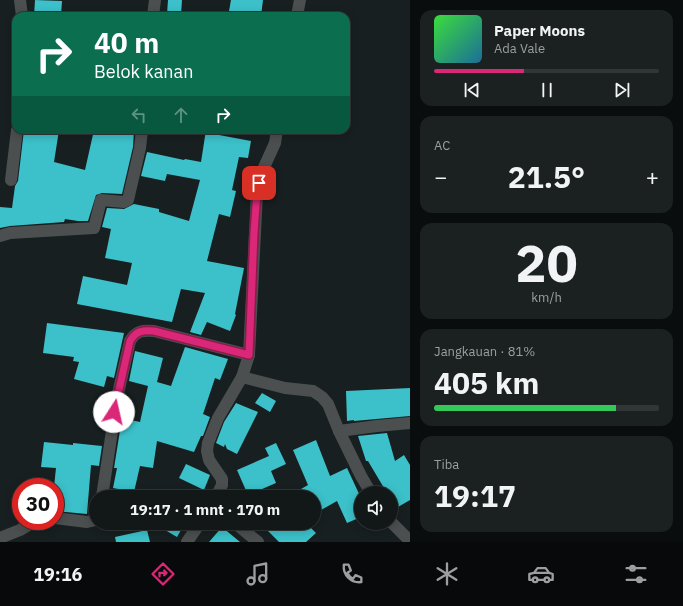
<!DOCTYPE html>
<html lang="id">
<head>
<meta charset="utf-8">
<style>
  body { margin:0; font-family:"IBM Plex Sans",sans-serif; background:#1b2021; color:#f1f3f6; height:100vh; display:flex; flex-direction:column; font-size:15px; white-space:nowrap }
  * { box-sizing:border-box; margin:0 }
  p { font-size:13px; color:#9c9fa2 }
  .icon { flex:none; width:22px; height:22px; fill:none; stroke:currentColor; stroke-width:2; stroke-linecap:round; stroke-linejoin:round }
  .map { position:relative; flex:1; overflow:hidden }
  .panel { display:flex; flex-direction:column; gap:10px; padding:10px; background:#0a0d0d; width:273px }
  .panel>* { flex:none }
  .top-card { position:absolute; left:12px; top:12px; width:338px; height:122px; border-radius:12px; box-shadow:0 2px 10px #0003,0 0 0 1px #313637; background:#0b6e4f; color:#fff; overflow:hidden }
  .buttons { position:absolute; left:354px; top:486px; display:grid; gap:8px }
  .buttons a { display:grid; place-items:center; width:44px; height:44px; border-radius:50%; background:#121718; box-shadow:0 2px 10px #0003,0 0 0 1px #313637; font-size:20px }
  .speed { position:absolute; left:12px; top:478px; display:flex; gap:8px; font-size:20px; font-weight:700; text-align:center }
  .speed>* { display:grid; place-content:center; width:52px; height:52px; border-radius:50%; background:#121718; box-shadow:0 2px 10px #0003,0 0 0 1px #313637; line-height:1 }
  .speed .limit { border:6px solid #d22; background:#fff; color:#111 }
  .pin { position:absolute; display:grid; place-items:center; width:34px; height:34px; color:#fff; margin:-17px; border-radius:8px; box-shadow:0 2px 6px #0006 }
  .me { position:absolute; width:44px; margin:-22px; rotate:10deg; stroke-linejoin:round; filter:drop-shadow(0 0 3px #0008) }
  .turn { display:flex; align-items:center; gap:14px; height:84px; padding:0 16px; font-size:18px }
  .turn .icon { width:52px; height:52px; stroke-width:2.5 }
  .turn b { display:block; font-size:28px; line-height:34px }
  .lanes { display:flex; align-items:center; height:38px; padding:0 16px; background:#0003; justify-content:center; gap:20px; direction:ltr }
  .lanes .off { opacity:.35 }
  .big { font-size:30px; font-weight:700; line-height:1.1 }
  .panel .widget { flex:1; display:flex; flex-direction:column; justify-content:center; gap:6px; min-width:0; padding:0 14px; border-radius:12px; background:#1b2021 }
  .panel .dial { align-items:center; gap:0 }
  .dial b { font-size:52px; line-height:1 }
  .song { display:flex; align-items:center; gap:12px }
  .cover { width:48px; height:48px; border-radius:6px; background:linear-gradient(135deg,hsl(120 70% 55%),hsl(200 70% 35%)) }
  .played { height:4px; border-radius:2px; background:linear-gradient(90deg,#db2777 40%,#313637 40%) }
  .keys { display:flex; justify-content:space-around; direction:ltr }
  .heat { display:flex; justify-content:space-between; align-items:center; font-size:22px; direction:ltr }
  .charge { height:6px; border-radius:3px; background:linear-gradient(90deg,#34c759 81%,#313637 0) }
  .trip { position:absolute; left:89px; top:490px; width:232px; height:40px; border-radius:20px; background:#121718; box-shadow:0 2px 10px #0003,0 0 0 1px #313637; font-weight:700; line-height:40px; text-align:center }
  .tabs { display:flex; height:64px; justify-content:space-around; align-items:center; background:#07090a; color:#9c9fa2 }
  .tabs .icon { width:28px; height:28px }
  .tabs .on { color:#db2777 }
  .tabs b { font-size:18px; color:#f1f3f6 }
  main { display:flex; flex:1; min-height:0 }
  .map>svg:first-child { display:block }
  .building { fill:#3cc0c9 }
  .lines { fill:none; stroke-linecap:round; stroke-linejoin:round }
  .minor { stroke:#4b4f4f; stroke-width:12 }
  .route-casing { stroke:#8e194d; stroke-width:10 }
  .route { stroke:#db2777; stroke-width:7 }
</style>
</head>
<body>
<main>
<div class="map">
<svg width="410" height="542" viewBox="0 0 410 542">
  <rect width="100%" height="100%" fill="#181f20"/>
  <g class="building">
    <path d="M 35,0 L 62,1 L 61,16 L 34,16 Z"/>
    <path d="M 168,0 L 182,0 L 181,15 L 167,14 Z"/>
    <path d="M 231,0 L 263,0 L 261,16 L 229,11 Z"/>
    <path d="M 24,130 L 59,130 L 54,162 L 85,170 L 94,130 L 134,130 L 133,147 L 122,194 L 102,193 L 96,195 L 88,221 L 78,221 L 65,219 L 64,222 L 10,226 L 0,228 L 0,207 L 12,208 L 15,186 L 18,181 Z"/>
    <path d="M 206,130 L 220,132 L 219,135 L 251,141 L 248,158 L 239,157 L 232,190 L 236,191 L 230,217 L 219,214 L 207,261 L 244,268 L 235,314 L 236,315 L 230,331 L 207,322 L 201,335 L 190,332 L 205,293 L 181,289 L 172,322 L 77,304 L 83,276 L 127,285 L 132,263 L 105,258 L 111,229 L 102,227 L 107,208 L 124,209 L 134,204 L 159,209 L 159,212 L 189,221 L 200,180 L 167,174 L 165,181 L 141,176 L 147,152 L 184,160 L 185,159 L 201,162 Z"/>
    <path d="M 47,323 L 124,333 L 114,378 L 107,376 L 104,387 L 74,379 L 79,362 L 73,361 L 74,357 L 43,353 Z"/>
    <path d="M 185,347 L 228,359 L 220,380 L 215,378 L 203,414 L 210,417 L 203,436 L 201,436 L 194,452 L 157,441 L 153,468 L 140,466 L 134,492 L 113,488 L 117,468 L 114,468 L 122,418 L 140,422 L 148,386 L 129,381 L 135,351 L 163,358 L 157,382 L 171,386 Z"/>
    <path d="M 410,388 L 410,416 L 354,421 L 354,420 L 347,421 L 346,391 Z"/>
    <path d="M 262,393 L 276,401 L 270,412 L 255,403 Z"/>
    <path d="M 236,403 L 258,412 L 237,454 L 227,449 L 225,444 L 224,447 L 216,443 L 224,422 Z"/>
    <path d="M 387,433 L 395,461 L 404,455 L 410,465 L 410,500 L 398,507 L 391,495 L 391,493 L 390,493 L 386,487 L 384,488 L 368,461 L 366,461 L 358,436 Z"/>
    <path d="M 316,440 L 330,476 L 347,468 L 361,498 L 361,517 L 347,523 L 337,501 L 314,514 L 314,497 L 287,497 L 308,485 L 293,450 Z"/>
    <path d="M 44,442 L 73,445 L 73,443 L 102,446 L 99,466 L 91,465 L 87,514 L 55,511 L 55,487 L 54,487 L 56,468 L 41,467 Z"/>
    <path d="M 276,443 L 286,464 L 271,471 L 276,483 L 248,495 L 237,470 L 269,456 L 265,448 Z"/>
    <path d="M 186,464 L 210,475 L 204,490 L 179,478 Z"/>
    <path d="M 153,523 L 185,523 L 177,537 Z"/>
    <path d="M 260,523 L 283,523 L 292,531 L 300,523 L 306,523 L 316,533 L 306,542 L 279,542 Z"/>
    <path d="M 222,527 L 240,542 L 209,542 Z"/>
    <path d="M 147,530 L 150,542 L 116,542 L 115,537 Z"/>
  </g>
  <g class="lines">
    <g class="minor">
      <path d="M 20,0 L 22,16"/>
      <path d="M 153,16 L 155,0"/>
      <path d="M 297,16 L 300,0"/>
      <path d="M 11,180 L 17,130"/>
      <path d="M 0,236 L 10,233 L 94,228 L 101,200 L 124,202 L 128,200 L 140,148 L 142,130"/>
      <path d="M 242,377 L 285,388 L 313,391 L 322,397 L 328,404 L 339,431 L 361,476 L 371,493"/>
      <path d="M 339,431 L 377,426 L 410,423"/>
      <path d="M 102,497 L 117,398 L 130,341 C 136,331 142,330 154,331 L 249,355"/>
      <path d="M 216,497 L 222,485 L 222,479 L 209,460 L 207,451 L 208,443 L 218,418 L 242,377 L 249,355 L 257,192 L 261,174 L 275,143 L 277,130"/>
      <path d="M 55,518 L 87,522 L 96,520"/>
      <path d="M 391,522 L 410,541"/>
      <path d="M 235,523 L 258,542"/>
      <path d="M 0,538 L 20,530 L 35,521"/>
      <path d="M 187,542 L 200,523"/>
    </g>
  </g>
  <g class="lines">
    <g class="route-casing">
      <path id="route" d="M 114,412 L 130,341 C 136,331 142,330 154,331 L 249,355 L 254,233 L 257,192 L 259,183"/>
    </g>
    <use href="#route" class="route"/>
  </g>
</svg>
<div class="buttons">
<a><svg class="icon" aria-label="sound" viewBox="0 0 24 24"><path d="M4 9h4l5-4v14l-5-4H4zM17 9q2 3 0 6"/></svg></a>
</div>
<div class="speed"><div class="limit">30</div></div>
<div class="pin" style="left:259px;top:183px;background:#d93025"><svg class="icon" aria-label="arrive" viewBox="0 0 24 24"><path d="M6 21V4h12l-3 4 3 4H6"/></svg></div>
<svg class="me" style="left:114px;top:412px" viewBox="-20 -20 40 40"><circle r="19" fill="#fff"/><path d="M0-13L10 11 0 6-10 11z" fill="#db2777"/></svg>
<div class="trip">19:17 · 1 mnt · 170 m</div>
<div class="top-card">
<div class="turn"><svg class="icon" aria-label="right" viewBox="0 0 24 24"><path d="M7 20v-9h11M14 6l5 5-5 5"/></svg><div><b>40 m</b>Belok kanan</div></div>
<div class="lanes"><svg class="icon off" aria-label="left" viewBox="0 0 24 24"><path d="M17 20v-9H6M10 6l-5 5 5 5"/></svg><svg class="icon off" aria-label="ahead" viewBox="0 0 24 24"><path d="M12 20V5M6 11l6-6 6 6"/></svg><svg class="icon" aria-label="right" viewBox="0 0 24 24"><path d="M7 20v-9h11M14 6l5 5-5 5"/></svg></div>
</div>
</div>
<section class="panel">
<div class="widget">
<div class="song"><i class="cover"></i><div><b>Paper Moons</b><p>Ada Vale</p></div></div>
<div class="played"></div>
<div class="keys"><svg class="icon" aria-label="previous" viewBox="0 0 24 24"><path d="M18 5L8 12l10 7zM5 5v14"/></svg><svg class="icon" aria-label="pause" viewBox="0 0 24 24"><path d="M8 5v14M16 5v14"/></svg><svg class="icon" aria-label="next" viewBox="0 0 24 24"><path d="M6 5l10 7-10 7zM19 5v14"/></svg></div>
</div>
<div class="widget"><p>AC</p>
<div class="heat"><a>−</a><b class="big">21.5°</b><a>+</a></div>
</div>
<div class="widget dial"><b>20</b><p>km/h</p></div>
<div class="widget"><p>Jangkauan · 81%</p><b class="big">405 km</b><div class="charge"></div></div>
<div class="widget"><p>Tiba</p><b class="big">19:17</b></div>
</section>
</main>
<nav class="tabs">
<b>19:16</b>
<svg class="icon on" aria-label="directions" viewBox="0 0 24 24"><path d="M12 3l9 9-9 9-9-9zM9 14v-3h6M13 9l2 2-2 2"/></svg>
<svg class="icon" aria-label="music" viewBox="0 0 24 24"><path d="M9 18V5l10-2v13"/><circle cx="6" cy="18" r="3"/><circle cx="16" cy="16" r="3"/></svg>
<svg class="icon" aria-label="phone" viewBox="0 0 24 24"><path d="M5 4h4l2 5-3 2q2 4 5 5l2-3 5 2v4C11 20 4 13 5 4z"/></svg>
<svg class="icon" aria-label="climate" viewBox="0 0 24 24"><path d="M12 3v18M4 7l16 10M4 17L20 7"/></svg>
<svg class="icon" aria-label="car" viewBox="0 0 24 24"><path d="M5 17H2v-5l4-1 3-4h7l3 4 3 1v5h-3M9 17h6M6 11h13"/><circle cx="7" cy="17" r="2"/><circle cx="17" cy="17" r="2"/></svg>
<svg class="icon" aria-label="filters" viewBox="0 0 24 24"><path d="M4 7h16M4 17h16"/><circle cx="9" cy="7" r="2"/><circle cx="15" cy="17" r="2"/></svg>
</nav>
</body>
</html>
